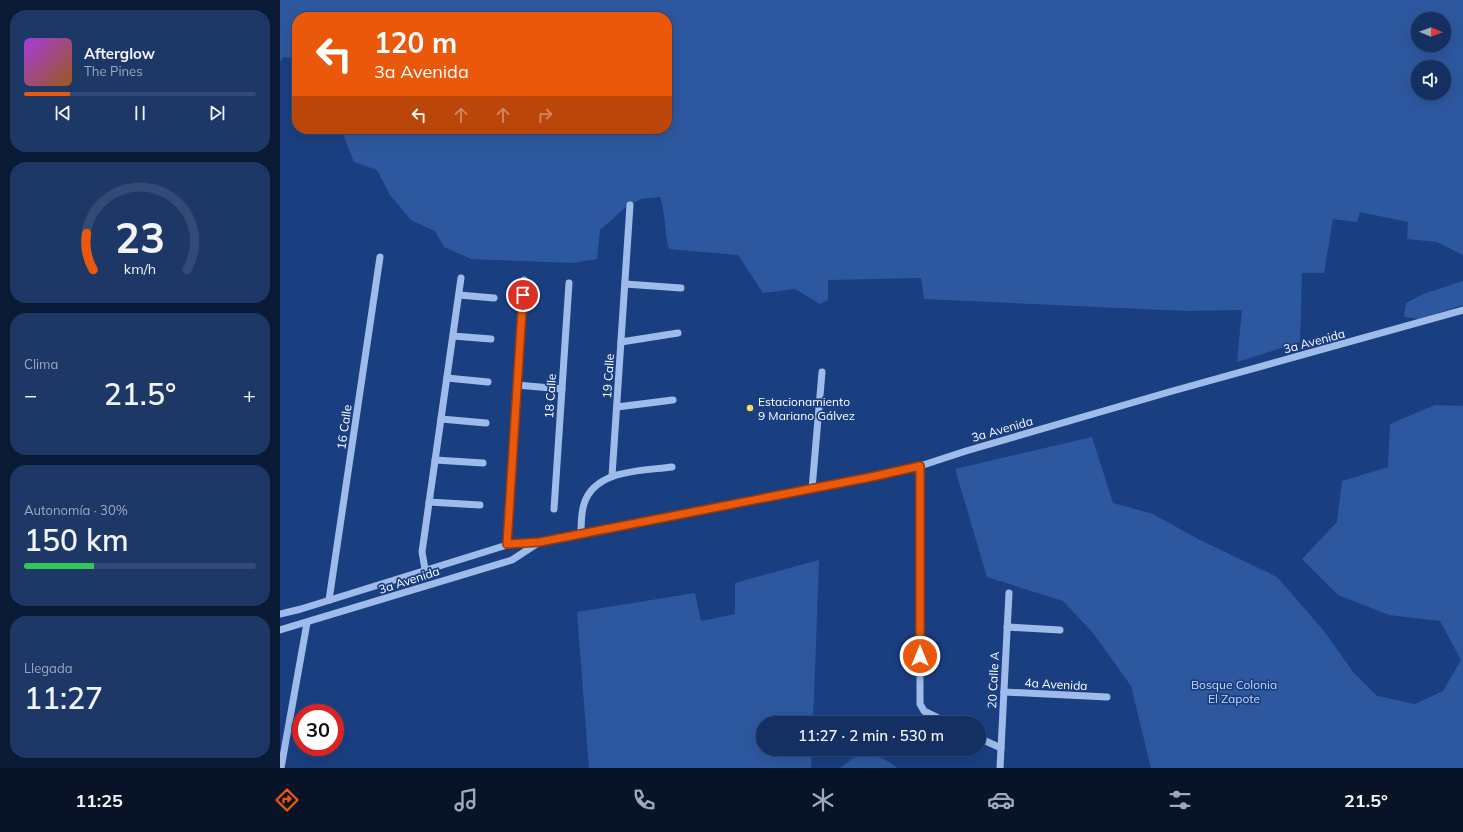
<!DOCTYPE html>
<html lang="es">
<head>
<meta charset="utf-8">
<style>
  body { margin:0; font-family:Mulish,sans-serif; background:#1d3767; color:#f1f3f6; height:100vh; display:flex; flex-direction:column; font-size:15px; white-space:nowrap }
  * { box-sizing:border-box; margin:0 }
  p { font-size:13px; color:#9da9bd }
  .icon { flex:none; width:22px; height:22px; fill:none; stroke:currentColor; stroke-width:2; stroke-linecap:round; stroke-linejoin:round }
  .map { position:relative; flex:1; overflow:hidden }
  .drawer { display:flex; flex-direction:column; gap:10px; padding:10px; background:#0b1a35; width:280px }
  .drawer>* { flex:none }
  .top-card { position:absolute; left:12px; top:12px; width:380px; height:122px; border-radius:16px; box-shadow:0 4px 16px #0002,0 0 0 1px #334a76; background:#ea580c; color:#fff; overflow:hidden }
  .needle { width:26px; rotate:91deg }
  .buttons { position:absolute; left:1131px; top:12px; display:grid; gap:8px }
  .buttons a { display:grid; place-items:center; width:40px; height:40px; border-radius:50%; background:#142f61; box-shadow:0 4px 16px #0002,0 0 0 1px #334a76; font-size:20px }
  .speed { position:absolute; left:12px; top:704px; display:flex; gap:8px; font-size:20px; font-weight:700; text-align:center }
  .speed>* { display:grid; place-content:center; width:52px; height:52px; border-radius:50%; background:#142f61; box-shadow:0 4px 16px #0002,0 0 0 1px #334a76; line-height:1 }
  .speed .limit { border:6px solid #d22; background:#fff; color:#111 }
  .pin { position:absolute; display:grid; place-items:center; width:34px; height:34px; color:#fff; margin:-17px; border:2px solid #fff; border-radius:50%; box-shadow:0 1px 4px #0007 }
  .me { position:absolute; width:44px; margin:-22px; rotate:0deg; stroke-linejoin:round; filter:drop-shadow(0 0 3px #0008) }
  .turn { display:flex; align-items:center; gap:14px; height:84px; padding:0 16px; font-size:18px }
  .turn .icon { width:52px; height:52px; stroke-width:2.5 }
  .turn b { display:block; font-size:28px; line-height:34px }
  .lanes { display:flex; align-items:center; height:38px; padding:0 16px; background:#0003; justify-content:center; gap:20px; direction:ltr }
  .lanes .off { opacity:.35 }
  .big { font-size:30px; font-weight:600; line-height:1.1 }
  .drawer .card { flex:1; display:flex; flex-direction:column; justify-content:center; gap:6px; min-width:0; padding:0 14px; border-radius:16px; background:#1d3767 }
  .drawer .dial { align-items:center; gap:0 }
  .dial svg { height:104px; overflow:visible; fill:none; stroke:#334a76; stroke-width:7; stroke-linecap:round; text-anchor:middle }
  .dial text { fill:#f1f3f6; stroke:none }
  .song { display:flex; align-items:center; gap:12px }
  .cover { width:48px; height:48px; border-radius:6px; background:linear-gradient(135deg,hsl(280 70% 55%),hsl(30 70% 35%)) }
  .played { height:4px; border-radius:2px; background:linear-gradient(90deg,#ea580c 20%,#334a76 20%) }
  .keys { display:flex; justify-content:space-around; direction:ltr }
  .heat { display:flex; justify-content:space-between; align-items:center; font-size:22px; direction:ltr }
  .charge { height:6px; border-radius:3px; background:linear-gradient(90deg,#34c759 30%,#334a76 0) }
  .trip { position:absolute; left:476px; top:716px; width:230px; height:40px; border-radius:20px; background:#142f61; box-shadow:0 4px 16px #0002,0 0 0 1px #334a76; font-weight:600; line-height:40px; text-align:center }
  .dock { display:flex; height:64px; justify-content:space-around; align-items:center; background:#081327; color:#9da9bd }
  .dock .icon { width:28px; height:28px }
  .dock .active { color:#ea580c }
  .dock b { font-size:18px; color:#f1f3f6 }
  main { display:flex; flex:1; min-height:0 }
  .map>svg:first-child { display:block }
  .green { fill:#2d58a0; fill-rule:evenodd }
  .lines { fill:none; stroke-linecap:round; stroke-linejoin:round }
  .minor { stroke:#9ebbea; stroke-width:7 }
  .route-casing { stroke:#983908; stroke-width:10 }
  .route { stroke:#ea580c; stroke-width:7 }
  .poi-dot { fill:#fdda59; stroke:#1a3f81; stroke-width:1.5 }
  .labels { text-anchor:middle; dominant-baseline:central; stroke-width:3.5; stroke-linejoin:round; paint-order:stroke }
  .street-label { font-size:12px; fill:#fff; stroke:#1a3f81 }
  .poi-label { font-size:12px; fill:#fff; stroke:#1a3f81; text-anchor:start }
  .park-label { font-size:12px; fill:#c2d7f8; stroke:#1a3f81 }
</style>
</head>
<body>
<main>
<section class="drawer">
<div class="card">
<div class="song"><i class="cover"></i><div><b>Afterglow</b><p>The Pines</p></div></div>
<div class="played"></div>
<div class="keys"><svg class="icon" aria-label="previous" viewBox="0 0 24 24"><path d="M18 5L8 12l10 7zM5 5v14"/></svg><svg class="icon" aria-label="pause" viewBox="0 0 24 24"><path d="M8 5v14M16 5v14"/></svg><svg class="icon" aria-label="next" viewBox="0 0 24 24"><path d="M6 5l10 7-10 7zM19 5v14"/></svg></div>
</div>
<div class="card dial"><svg viewBox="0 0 100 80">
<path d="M14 69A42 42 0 1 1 86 69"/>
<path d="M14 69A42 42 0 0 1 9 41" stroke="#ea580c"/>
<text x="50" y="56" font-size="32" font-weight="700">23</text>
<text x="50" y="72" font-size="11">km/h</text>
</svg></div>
<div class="card"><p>Clima</p>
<div class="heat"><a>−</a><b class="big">21.5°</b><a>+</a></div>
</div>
<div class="card"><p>Autonomía · 30%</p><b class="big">150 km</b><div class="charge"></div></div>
<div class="card"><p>Llegada</p><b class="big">11:27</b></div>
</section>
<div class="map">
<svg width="1183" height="768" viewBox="0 0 1183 768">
  <rect width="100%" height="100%" fill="#1a3f81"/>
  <g class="green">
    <path d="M 0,0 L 1183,0 L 1183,255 L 1157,242 L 1127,239 L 1128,222 L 1080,212 L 1077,222 L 1053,219 L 1044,273 L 1022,273 L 1020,342 L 957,362 L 962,310 L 906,311 L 644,299 L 641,278 L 548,280 L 548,300 L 540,304 L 515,289 L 483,293 L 458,255 L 389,249 C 384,231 386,214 380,197 L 361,199 L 347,206 L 320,230 L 317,259 L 292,263 L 191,259 L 164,247 L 155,231 L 131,220 L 110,195 L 97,170 L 74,162 L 61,129 L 387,129 L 387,17 L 17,17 L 17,59 L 4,57 L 0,62 ZM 1138,19 L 1164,19 L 1164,45 L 1138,45 ZM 1138,67 L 1164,67 L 1164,93 L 1138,93 Z"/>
    <path d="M 1183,281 L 1183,305 L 1139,319 L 1124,317 L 1126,303 L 1143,294 Z"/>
    <path d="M 1155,405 L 1183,406 L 1183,768 L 871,768 L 851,686 L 813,633 L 783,601 L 707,577 L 675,469 L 812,437 L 833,503 L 873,514 L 918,539 L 997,577 L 1044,631 L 1073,672 L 1097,696 L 1135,704 L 1163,691 L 1181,660 L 1160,621 L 1109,615 L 1058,595 L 1022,559 L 1057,522 L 1062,481 L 1108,467 L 1110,424 Z"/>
    <path d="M 539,560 L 533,723 L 483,723 L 483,749 L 532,749 L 531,768 L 309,768 L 297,612 L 415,593 L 421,621 L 455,614 L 455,583 Z"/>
    <path d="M 585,755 C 598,756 607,759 617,768 L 560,768 L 573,758 Z"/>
  </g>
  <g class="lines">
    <g class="minor">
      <path d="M 345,284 L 401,288"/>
      <path d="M 179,295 L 214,298"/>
      <path d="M 173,336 L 211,339"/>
      <path d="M 341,342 L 398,333"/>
      <path d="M 167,378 L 208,382"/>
      <path d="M 237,385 L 282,389"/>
      <path d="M 337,407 L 393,400"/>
      <path d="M 161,419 L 206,423"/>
      <path d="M 155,460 L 203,463"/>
      <path d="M 640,466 L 640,704 L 644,711 L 668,723"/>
      <path d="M 332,476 L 350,205"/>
      <path d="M 532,489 L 542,372"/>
      <path d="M 149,502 L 200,505"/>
      <path d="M 274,509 L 289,283"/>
      <path d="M 301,534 C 301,524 301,513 304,504 C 315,469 362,471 392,467"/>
      <path d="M 227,545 L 244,280"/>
      <path d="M 145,569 L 142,552 L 181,278"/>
      <path d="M 49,600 L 100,257"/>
      <path d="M 0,614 L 21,609 L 227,545 L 260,542 L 591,477 L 640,466 L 686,451 L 889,392 L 1183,310"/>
      <path d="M 727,627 L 780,630"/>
      <path d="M 0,630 L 232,560 L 258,543"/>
      <path d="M 724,692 L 827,697"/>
      <path d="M 699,738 L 721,748"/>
      <path d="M 1,768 L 27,623"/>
      <path d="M 720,768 L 729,593"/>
    </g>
  </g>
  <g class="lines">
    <g class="route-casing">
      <path id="route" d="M 243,295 L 227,544 L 260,542 L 591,477 L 640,466 L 640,656"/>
    </g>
    <use href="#route" class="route"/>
  </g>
  <circle class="poi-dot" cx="470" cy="408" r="4"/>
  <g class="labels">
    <g class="street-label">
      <text transform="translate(1034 341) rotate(-15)">3a Avenida</text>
      <text transform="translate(328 376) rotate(-86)">19 Calle</text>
      <text transform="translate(270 396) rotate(-86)">18 Calle</text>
      <text transform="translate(64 427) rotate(-82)">16 Calle</text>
      <text transform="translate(722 429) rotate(-16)">3a Avenida</text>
      <text transform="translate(129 580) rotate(-18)">3a Avenida</text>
      <text transform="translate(713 680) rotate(-87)">20 Calle A</text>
      <text transform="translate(776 684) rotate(3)">4a Avenida</text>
    </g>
    <g class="poi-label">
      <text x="478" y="401">Estacionamiento<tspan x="478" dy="14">9 Mariano Gálvez</tspan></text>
    </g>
    <g class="park-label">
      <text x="954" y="684">Bosque Colonia<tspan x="954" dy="14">El Zapote</tspan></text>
    </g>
  </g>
</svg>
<div class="buttons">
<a><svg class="needle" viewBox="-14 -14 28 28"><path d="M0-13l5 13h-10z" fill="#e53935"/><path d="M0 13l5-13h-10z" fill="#9da9bd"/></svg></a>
<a><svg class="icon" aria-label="sound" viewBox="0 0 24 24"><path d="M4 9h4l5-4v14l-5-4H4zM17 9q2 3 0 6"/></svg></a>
</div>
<div class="speed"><div class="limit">30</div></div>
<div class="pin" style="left:243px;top:295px;background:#d93025"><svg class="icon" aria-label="arrive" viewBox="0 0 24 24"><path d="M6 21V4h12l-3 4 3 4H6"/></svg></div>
<svg class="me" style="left:640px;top:656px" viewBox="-20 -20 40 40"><circle r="17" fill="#ea580c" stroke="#fff" stroke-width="3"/><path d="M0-11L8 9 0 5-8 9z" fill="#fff"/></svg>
<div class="trip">11:27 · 2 min · 530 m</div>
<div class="top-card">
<div class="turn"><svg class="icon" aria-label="left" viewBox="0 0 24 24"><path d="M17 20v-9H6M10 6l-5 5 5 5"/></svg><div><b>120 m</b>3a Avenida</div></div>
<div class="lanes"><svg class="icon" aria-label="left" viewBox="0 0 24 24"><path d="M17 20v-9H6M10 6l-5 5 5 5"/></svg><svg class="icon off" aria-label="ahead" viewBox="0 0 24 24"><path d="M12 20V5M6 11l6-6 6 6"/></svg><svg class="icon off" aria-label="ahead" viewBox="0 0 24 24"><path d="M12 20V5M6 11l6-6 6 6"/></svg><svg class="icon off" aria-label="right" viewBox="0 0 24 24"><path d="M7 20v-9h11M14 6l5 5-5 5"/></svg></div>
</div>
</div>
</main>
<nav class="dock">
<b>11:25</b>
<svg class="icon active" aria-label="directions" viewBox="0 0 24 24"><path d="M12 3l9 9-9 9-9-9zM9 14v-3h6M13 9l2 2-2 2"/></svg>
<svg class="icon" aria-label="music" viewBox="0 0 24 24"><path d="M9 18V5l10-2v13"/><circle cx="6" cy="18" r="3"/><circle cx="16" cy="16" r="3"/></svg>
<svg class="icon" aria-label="phone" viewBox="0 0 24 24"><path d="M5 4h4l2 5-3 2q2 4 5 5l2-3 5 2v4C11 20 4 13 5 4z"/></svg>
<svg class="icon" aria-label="climate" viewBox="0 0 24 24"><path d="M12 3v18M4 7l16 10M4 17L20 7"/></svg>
<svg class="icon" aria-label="car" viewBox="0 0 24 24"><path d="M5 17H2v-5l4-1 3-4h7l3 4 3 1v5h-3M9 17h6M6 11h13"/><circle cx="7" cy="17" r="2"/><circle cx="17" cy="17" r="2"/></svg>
<svg class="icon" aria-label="filters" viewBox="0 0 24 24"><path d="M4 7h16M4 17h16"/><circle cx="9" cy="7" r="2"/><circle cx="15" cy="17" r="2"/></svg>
<b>21.5°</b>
</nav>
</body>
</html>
